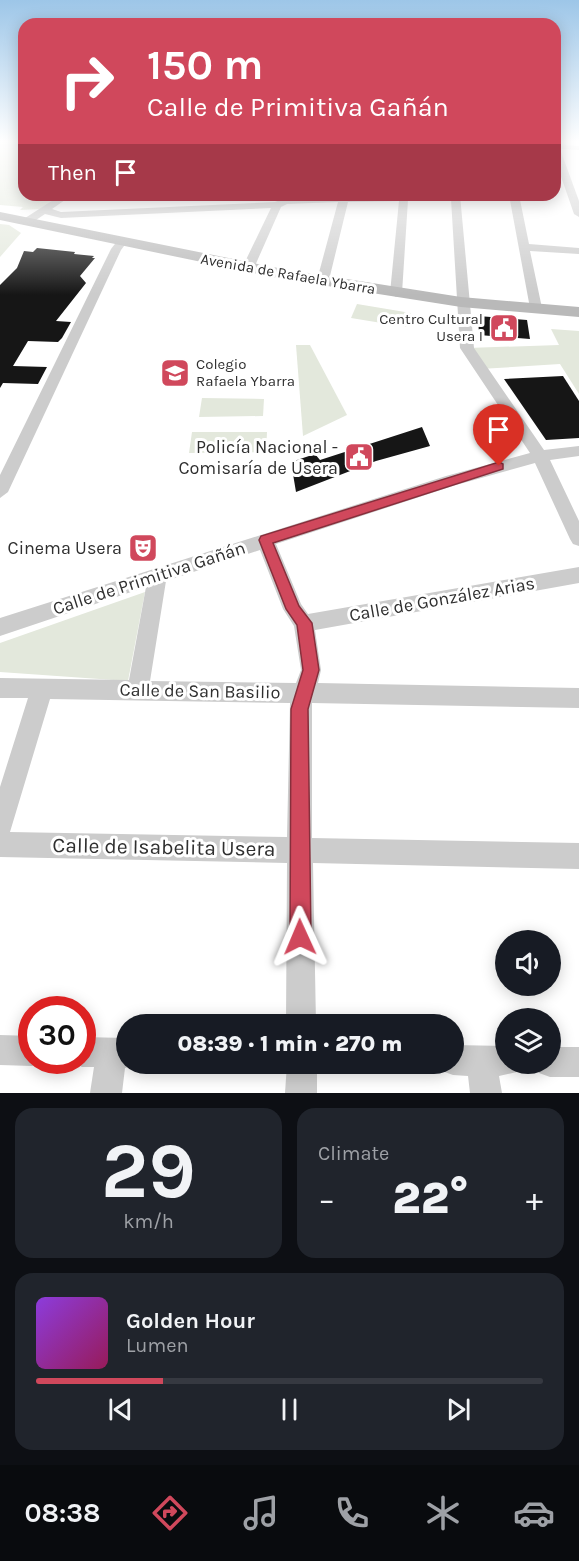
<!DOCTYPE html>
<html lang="en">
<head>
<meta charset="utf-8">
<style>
  body { margin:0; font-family:Karla,sans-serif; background:#20242c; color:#f1f3f6; height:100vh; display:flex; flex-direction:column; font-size:22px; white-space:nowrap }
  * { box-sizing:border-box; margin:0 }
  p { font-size:20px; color:#9ea1a6 }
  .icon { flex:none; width:33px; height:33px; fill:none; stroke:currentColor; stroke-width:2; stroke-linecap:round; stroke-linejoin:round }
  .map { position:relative; height:1093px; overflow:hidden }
  .panel { display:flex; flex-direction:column; gap:15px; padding:15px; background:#0d0f14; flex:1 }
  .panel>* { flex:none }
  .guide { position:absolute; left:18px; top:18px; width:543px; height:183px; border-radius:18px; box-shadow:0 3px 15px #0003; background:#d0485c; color:#fff; overflow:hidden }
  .fabs { position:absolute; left:495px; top:930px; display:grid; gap:12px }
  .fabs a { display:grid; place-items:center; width:66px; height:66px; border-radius:50%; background:#171b24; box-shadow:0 3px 15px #0003; font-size:30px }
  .speed { position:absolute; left:18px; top:996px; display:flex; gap:12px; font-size:30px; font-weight:700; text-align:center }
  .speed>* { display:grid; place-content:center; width:78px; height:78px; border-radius:50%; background:#171b24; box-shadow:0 3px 15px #0003; line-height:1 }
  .speed .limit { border:9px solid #d22; background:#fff; color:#111 }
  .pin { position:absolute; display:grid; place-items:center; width:51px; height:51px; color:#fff; margin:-62px -26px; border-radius:50% 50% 50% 0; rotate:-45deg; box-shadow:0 0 6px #0007 }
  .pin .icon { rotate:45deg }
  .me { position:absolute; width:66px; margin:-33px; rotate:359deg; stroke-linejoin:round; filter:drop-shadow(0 0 4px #0008) }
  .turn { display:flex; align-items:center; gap:21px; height:126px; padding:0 30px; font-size:27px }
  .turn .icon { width:78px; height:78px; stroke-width:2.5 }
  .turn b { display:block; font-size:42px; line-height:51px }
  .then { display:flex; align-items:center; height:57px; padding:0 30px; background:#0003; gap:12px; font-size:22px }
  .big { font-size:45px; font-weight:800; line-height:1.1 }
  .panel .tile { flex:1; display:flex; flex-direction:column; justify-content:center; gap:9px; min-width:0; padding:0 21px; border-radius:18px; background:#20242c }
  .panel .dial { align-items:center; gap:0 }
  .dial b { font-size:78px; line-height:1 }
  .song { display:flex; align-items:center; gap:18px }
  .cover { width:72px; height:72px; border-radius:9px; background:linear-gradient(135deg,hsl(270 70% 55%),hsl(330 70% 35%)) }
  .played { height:6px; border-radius:3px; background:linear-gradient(90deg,#d0485c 25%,#363941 25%) }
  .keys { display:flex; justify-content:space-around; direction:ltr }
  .heat { display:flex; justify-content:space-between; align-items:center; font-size:33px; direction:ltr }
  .panel .tiles { flex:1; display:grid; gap:15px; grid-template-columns:1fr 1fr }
  .tile:last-child { grid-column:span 2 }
  .trip { position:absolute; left:116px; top:1014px; width:348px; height:60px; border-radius:30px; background:#171b24; box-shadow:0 3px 15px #0003; font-weight:800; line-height:60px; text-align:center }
  .tab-bar { display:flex; height:96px; justify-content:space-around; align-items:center; background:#090b0e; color:#9ea1a6 }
  .tab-bar .icon { width:42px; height:42px }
  .tab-bar .current { color:#d0485c }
  .tab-bar b { font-size:27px; color:#f1f3f6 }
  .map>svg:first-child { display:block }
  .green { fill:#e3e8dc }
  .building { fill:#161616 }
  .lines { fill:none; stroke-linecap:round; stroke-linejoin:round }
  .minor { fill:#ccc; fill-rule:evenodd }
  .secondary { fill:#b9b9b9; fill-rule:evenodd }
  .route { fill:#d0485c; stroke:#872f3c; stroke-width:1.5 }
  .labels { text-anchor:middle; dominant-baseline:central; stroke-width:6; stroke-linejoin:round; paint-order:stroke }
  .far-street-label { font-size:15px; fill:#2f2f2f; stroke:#fff }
  .far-poi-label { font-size:15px; fill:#2f2f2f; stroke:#fff; text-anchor:end }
  .poi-label { font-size:18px; fill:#2f2f2f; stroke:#fff; text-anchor:end }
  .street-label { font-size:18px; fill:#2f2f2f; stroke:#fff }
  .near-street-label { font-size:21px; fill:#2f2f2f; stroke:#fff }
</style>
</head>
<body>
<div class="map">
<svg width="579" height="1093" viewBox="0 0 579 1093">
  <rect width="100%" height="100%" fill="#fff"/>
  <g class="green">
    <path d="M 0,142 L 24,142 L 24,195 L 63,195 L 42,209 L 20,210 L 23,207 L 0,205 Z"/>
    <path d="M 0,224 L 9,225 L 21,233 L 0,257 Z"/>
    <path d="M 357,304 L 411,313 L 406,327 L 351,318 Z"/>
    <path d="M 551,329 L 579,331 L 579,394 L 560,364 L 480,369 L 467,348 L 559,345 Z"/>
    <path d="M 296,345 L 310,345 L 347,415 L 303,436 Z"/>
    <path d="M 202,398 L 264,399 L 263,416 L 199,417 Z"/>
    <path d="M 192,432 L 267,432 L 266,452 L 189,453 Z"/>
    <path d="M 145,592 L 128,681 L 0,672 L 0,643 Z"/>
  </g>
  <g class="building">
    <path d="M 37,248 L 75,252 L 74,254 L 94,256 L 92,258 L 95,258 L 80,276 L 86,283 L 56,321 L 71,322 L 62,338 L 58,342 L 28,341 L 13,366 L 47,367 L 38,384 L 3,383 L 0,388 L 0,285 L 17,268 L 24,251 L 33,252 Z"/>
    <path d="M 478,316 L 527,320 L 530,339 L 479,335 Z"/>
    <path d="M 563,376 L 579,401 L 579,438 L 546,440 L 504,379 Z"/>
    <path d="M 422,427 L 430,446 L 376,461 L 296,492 L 291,462 L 315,454 L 320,460 Z"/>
  </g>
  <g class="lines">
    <g class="minor">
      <path d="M 555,144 L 579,146 L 579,150 L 560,149 L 579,201 L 579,217 L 574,214 L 555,159 Z"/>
      <path d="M 61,195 L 72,195 L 52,209 L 61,212 L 275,202 L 285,198 L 340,195 L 460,195 L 474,348 L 544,450 L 579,446 L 579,456 L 550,460 L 579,521 L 579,546 L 573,544 L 570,539 L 535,463 L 456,485 L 276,544 L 301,604 L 308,614 L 579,567 L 579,583 L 315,630 L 321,670 L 318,683 L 579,688 L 579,708 L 312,703 L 312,838 L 579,843 L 579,869 L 313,863 L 316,1024 L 286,1024 L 287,863 L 0,857 L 0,787 L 28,698 L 0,698 L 0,678 L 129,680 L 146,587 L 0,636 L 0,618 L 446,476 L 530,453 L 460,348 L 451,199 L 408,200 L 402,293 L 396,297 L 390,293 L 399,201 L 348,202 L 329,280 L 323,283 L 317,280 L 338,202 L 287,204 L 281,207 L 254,268 L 248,271 L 242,268 L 271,208 L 61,218 L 45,214 L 30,224 L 22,224 L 22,220 ZM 260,550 L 283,609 L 294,626 L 301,670 L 296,683 L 150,681 L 166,581 ZM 50,699 L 290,703 L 287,837 L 10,832 Z"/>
      <path d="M 509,195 L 519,195 L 529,244 L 579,248 L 579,254 L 530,251 L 542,308 L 540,311 L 530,308 Z"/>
      <path d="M 118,240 L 127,242 L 121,250 L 8,492 L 0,498 L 0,475 L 111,249 Z"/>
      <path d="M 0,1035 L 32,1036 L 32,1060 L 43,1062 L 32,1066 L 0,1065 Z"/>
      <path d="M 82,1037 L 126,1038 L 126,1064 L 137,1064 L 125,1068 L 122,1093 L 90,1093 L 94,1067 L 82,1067 L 70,1060 L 82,1060 Z"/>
      <path d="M 453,1045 L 506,1046 L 506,1064 L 520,1064 L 517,1072 L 499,1076 L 502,1093 L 470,1093 L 468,1076 L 453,1075 L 442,1071 L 439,1064 L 453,1064 Z"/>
      <path d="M 550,1047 L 579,1047 L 579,1077 L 550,1077 L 539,1073 L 535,1064 L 550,1064 Z"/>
      <path d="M 287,1064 L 317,1064 L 317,1093 L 285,1093 Z"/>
    </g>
    <path class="secondary" d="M 0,212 L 283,269 L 461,297 L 579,307 L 579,317 L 461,307 L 283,279 L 0,220 Z"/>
  </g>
  <linearGradient id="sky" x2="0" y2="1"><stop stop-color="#9dc6e8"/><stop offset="0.48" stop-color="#fff"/><stop offset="1" stop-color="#fff" stop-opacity="0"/></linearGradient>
  <rect width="579" height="295" fill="url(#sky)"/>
  <path class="route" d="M 499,462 L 503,464 L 503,469 L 273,543 L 299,606 L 312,623 L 319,670 L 308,709 L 311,937 L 308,944 L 300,947 L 293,944 L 290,937 L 291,709 L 303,670 L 297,625 L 286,609 L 259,540 L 261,536 Z"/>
  <defs>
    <g id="civic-square" transform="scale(1.5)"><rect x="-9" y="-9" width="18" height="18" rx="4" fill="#d0485c" stroke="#fff"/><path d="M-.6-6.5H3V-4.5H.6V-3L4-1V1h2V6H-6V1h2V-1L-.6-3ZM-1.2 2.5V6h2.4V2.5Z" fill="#fff"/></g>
    <g id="school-square" transform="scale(1.5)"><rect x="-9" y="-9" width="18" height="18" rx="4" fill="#d0485c" stroke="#fff"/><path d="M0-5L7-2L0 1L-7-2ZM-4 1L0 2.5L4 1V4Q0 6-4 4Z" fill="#fff"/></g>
    <g id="theatre-square" transform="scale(1.5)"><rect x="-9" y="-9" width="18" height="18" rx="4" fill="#d0485c" stroke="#fff"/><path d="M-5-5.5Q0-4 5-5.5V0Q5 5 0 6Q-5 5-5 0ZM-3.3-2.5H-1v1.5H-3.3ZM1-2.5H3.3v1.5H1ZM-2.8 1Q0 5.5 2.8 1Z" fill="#fff"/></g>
  </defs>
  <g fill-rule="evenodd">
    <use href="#civic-square" x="504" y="328"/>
    <use href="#school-square" x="175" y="373"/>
    <use href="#civic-square" x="359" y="457"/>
    <use href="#theatre-square" x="143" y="548"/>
  </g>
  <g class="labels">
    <g class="far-street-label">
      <text transform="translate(288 274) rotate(10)">Avenida de Rafaela Ybarra</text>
    </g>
    <g class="far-poi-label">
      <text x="483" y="319">Centro Cultural<tspan x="483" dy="17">Usera I</tspan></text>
      <text x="196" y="364" text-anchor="start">Colegio<tspan x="196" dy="17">Rafaela Ybarra</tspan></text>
    </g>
    <g class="poi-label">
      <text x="338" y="447">Policía Nacional -<tspan x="338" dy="21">Comisaría de Usera</tspan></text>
      <text x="122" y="548">Cinema Usera</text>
    </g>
    <g class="street-label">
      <text transform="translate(149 578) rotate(-18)">Calle de Primitiva Gañán</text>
      <text transform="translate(442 599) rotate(-10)">Calle de González Arias</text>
      <text transform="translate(200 691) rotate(1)">Calle de San Basilio</text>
    </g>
    <g class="near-street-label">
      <text transform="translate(164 847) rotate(1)">Calle de Isabelita Usera</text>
    </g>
  </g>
</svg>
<div class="fabs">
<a><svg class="icon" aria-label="sound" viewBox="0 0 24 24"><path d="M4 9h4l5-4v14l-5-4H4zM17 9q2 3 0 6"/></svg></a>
<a><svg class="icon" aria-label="layers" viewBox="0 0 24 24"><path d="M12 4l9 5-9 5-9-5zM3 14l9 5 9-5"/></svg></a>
</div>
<div class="speed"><div class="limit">30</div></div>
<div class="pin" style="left:499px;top:466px;background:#d93025"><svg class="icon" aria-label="arrive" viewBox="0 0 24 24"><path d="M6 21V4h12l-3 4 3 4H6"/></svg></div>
<svg class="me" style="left:300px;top:937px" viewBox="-20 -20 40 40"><path d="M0-17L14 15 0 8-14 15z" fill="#d0485c" stroke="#fff" stroke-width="4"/></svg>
<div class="trip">08:39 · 1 min · 270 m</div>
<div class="guide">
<div class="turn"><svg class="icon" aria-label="right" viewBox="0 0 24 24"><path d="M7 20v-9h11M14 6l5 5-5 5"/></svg><div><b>150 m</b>Calle de Primitiva Gañán</div></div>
<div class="then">Then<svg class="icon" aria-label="arrive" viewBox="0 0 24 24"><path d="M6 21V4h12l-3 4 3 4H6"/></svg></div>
</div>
</div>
<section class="panel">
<div class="tiles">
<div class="tile dial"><b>29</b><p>km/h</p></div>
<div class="tile"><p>Climate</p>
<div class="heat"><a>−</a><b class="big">22°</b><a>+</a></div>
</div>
<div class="tile">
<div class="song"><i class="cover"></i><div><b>Golden Hour</b><p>Lumen</p></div></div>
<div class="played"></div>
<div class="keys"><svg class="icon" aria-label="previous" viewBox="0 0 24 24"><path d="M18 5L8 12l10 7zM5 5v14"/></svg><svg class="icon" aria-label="pause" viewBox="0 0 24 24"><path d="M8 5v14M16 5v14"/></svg><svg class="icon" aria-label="next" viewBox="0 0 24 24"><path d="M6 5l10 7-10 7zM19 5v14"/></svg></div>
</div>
</div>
</section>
<nav class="tab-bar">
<b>08:38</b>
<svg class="icon current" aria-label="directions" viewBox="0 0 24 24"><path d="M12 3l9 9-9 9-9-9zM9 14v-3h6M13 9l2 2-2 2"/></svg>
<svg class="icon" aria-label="music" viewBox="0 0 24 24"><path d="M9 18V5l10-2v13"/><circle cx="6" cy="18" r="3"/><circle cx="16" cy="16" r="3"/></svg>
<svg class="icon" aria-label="phone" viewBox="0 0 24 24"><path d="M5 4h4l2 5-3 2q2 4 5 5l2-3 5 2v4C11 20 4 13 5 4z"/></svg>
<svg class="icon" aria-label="climate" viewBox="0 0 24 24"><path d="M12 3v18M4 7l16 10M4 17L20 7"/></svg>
<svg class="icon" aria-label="car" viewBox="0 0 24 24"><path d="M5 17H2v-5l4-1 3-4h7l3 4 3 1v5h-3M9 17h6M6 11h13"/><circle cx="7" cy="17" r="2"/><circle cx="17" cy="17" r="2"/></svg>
</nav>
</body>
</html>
